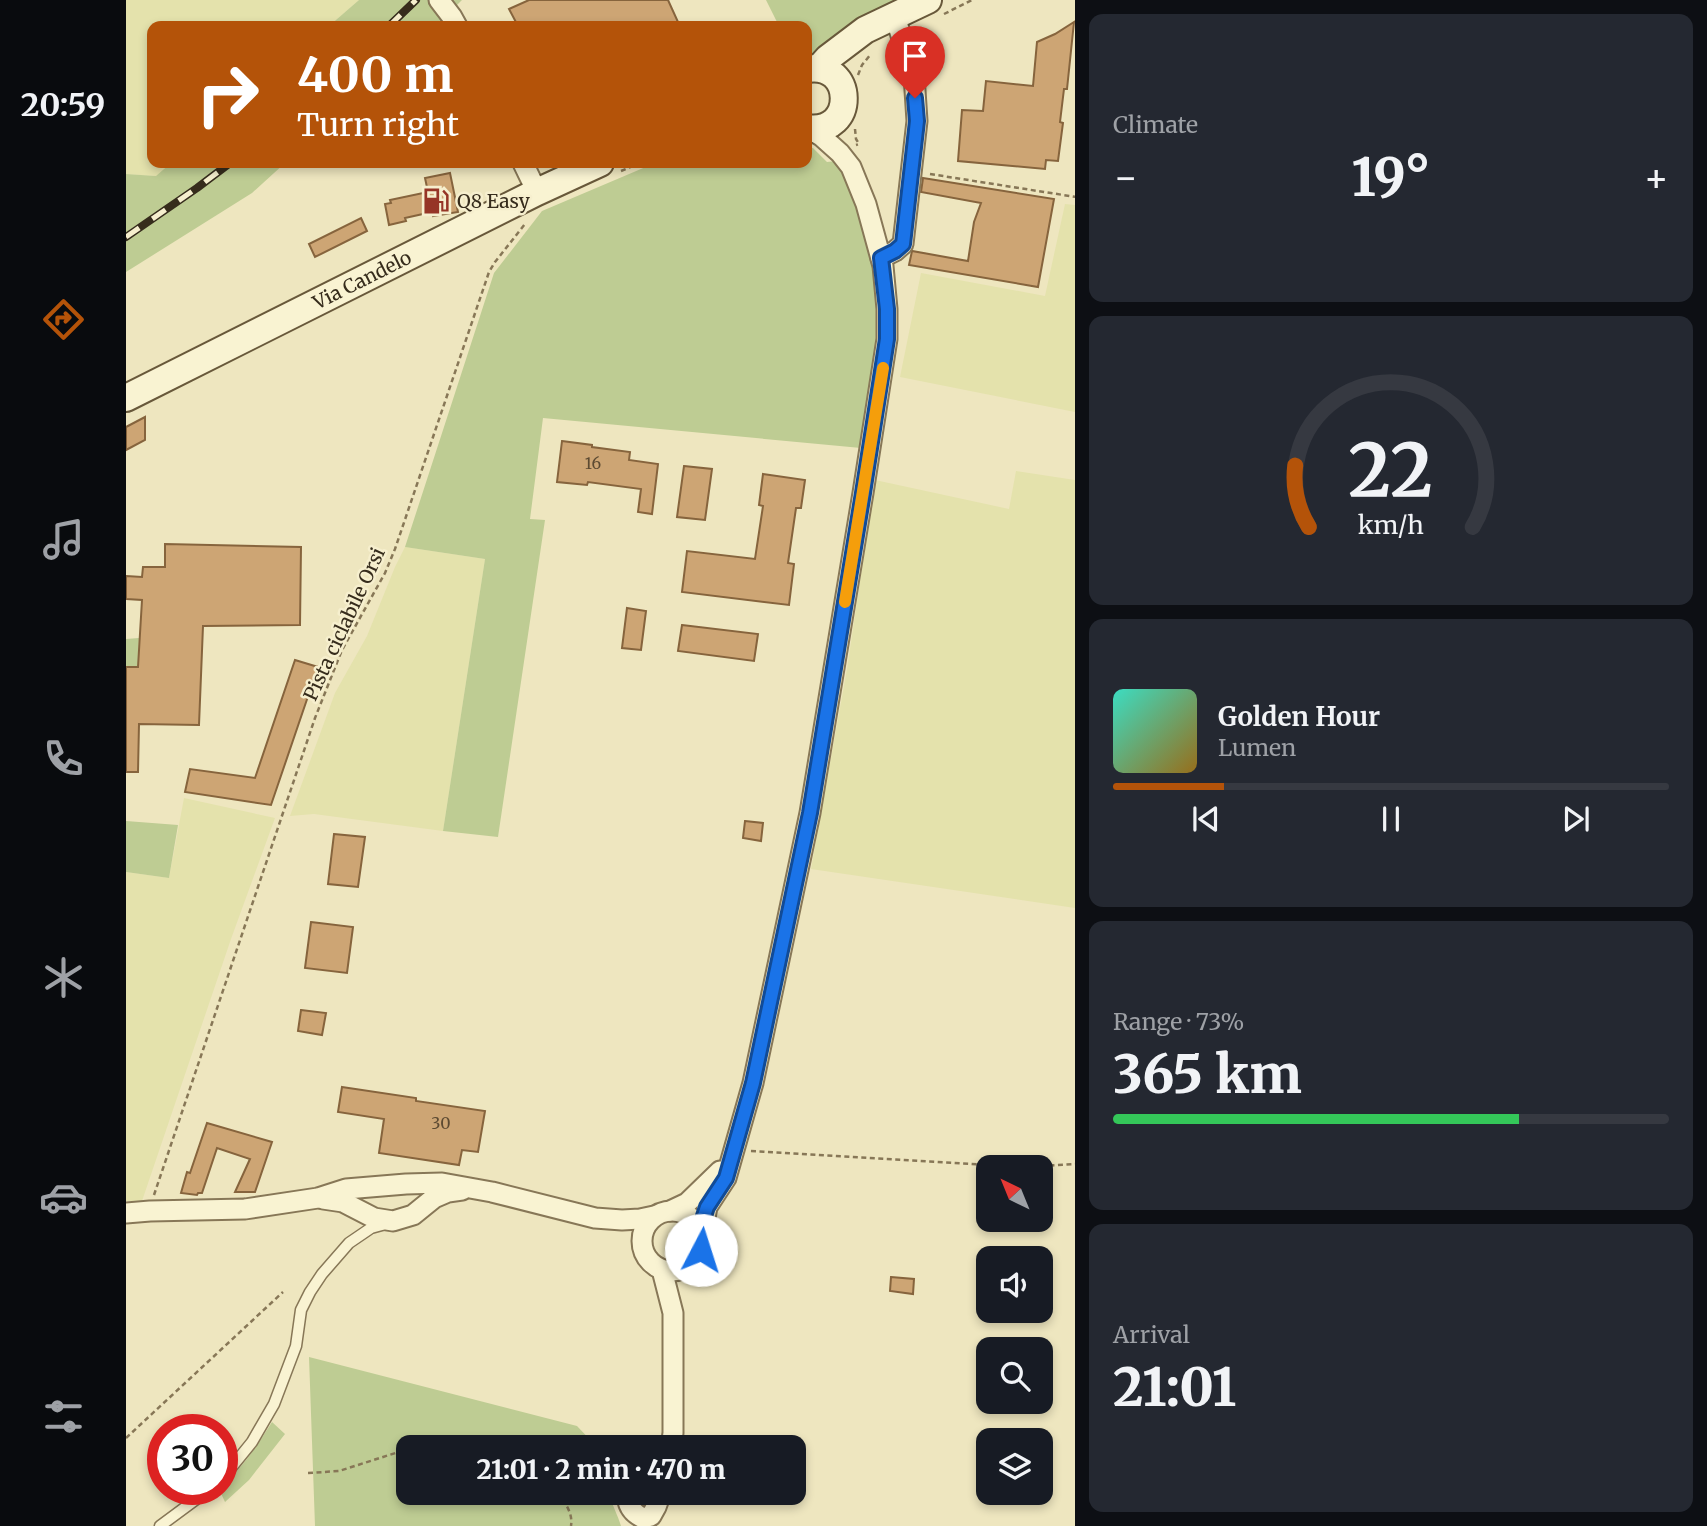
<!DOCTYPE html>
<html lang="en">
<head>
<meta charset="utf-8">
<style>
  body { margin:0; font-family:Merriweather,serif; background:#242831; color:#f1f3f6; height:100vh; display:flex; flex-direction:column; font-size:26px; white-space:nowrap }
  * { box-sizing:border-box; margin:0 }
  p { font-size:23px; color:#9ea1a6 }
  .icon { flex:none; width:38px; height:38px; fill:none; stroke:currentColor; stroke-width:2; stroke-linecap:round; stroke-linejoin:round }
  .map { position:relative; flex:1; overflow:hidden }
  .side { display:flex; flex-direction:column; gap:14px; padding:14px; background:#0d0f14; width:632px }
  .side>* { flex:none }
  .hud { position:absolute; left:21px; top:21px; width:665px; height:147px; border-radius:14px; box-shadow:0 4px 10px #0003; background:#b45309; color:#fff; overflow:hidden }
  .needle { width:46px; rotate:317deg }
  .fabs { position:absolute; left:850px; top:1155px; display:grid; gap:14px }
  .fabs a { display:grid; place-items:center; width:77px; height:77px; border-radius:14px; background:#171b24; box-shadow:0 4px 10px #0003; font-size:35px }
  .speed { position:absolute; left:21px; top:1414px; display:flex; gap:14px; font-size:35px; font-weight:700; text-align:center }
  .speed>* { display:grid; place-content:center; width:91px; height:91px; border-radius:50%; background:#171b24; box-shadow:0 4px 10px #0003; line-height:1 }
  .speed .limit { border:10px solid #d22; background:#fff; color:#111 }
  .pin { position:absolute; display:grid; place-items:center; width:60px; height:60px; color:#fff; margin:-72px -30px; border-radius:50% 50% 50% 0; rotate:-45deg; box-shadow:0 0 7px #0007 }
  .pin .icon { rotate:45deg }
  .me { position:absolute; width:77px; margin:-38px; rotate:5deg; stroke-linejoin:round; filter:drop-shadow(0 0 5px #0008) }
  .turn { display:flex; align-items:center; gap:24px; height:147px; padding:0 35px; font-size:32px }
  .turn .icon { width:91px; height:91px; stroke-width:2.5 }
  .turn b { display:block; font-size:49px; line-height:60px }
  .big { font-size:52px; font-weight:800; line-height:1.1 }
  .side .tile { flex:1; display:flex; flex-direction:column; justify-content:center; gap:10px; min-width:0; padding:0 24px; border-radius:14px; background:#242831 }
  .side .dial { align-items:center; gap:0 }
  .dial svg { height:182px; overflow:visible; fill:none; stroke:#363941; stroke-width:7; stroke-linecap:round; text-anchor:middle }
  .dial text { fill:#f1f3f6; stroke:none }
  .song { display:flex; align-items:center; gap:21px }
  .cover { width:84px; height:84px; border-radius:10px; background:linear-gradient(135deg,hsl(170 70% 55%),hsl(40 70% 35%)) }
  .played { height:7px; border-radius:4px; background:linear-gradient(90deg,#b45309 20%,#363941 20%) }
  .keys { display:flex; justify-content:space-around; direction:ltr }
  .heat { display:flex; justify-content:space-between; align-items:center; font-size:38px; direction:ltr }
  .charge { height:10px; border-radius:5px; background:linear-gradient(90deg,#34c759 73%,#363941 0) }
  .trip { position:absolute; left:270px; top:1435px; width:410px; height:70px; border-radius:14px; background:#171b24; box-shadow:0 4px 10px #0003; font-weight:800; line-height:70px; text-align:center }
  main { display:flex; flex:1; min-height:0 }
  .tab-bar { display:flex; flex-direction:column; width:126px; justify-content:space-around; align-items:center; background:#090b0e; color:#9ea1a6 }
  .tab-bar .icon { width:49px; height:49px }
  .tab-bar .selected { color:#b45309 }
  .tab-bar b { font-size:32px; color:#f1f3f6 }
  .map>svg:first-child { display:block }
  .farmland { fill:#e4e2ac }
  .green { fill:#becc93 }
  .building { fill:#cda574; stroke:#86643d; stroke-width:2 }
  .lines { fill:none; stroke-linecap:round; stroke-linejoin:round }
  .lane-casing { stroke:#877757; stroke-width:13 }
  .street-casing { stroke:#877757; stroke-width:23 }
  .secondary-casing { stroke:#68583a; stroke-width:30 }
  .path { stroke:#877757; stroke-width:2.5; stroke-dasharray:5 3.5; stroke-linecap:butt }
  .lane { stroke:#f9f3d2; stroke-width:10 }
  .street { stroke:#f9f3d2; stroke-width:19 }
  .secondary { stroke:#f9f3d2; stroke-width:26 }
  .rail-casing { stroke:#362c1c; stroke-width:8 }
  .rail { stroke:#f6efce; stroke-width:5; stroke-dasharray:16; stroke-linecap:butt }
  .route-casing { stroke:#114b97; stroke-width:18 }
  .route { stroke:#1a73e8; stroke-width:12 }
  .slow { stroke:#f59e0b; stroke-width:12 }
  .labels { text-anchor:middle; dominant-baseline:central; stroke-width:5; stroke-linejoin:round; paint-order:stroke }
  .number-label { font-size:16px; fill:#5c4a32 }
  .poi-label { font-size:19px; fill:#362c1c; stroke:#f6efce; text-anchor:start }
  .street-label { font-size:19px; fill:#362c1c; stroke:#f6efce }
</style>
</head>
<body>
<main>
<nav class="tab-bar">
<b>20:59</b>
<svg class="icon selected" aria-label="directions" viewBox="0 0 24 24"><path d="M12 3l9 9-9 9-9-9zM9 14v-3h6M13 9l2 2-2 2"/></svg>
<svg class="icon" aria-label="music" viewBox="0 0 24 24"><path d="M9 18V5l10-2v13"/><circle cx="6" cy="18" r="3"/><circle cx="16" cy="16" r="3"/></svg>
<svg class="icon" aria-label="phone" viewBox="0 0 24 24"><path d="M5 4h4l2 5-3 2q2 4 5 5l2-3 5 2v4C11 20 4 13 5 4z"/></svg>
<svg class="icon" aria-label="climate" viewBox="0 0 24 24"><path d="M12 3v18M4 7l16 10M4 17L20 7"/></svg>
<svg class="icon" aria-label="car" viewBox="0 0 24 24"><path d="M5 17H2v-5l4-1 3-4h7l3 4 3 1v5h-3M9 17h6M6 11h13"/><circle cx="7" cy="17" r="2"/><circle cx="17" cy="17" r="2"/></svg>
<svg class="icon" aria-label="filters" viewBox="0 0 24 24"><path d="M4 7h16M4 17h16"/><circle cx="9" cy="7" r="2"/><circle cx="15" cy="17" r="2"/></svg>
</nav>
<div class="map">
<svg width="950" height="1526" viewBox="0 0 950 1526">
  <rect width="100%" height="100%" fill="#eee6bf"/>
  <g class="farmland">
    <path d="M 0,0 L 233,0 L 203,26 L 26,26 L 26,163 L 45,163 L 31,176 L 0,174 Z"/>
    <path d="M 939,204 L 949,205 L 949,412 L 774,377 L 795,273 L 919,296 Z"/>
    <path d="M 890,471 L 949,480 L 949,908 L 685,869 L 721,669 L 749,480 L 883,509 Z"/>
    <path d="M 279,547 L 359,559 L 317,831 L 188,814 L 164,816 L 209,693 L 241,636 L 269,567 Z"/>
    <path d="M 58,798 L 149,818 L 105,939 L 16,1201 L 0,1201 L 0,872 L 43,878 Z"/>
  </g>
  <g class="green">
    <path d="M 233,0 L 336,0 L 310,26 L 203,26 Z"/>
    <path d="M 640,0 L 775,0 L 688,58 L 681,58 L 681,26 L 653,26 Z"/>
    <path d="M 681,147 L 687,148 L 701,162 L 710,161 L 732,206 L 747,269 L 751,312 L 752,338 L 735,448 L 417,418 L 404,519 L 419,520 L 372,837 L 317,831 L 359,559 L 279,547 L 368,273 L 416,211 L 529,163 L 681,163 Z"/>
    <path d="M 45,163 L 159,163 L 126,193 L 0,272 L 0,174 L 30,176 Z"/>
    <path d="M 13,638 L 12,667 L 0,667 L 0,639 Z"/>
    <path d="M 0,821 L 52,825 L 43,878 L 0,872 Z"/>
    <path d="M 183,1357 L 451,1426 L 471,1447 L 282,1447 L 282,1493 L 484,1493 C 485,1504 492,1515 495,1526 L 189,1526 Z"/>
    <path d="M 146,1422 L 159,1434 L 123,1480 L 99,1502 L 93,1489 L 96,1489 L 96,1486 C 117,1467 131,1446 146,1422 Z"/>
  </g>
  <g class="building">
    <path d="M 403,0 L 542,0 L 552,22 L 543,26 L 392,26 L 383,9 Z"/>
    <path d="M 948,22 L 941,89 L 938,89 L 934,122 L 937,123 L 932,161 L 920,160 L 919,169 L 832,161 L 836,110 L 857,111 L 860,81 L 907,86 L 911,42 L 929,34 Z"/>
    <path d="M 324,173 L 332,212 L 307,216 L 306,212 L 279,218 L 280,221 L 263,225 L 259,204 L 265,203 L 264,200 L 302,192 L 299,178 Z"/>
    <path d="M 797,178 L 928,199 L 912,287 L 783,265 L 786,251 L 842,261 L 848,222 L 855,203 L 795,192 Z"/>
    <path d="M 235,218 L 241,231 L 189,257 L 183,244 Z"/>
    <path d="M 19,417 L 19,440 L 0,450 L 0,427 Z"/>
    <path d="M 436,441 L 466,445 L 466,447 L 504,452 L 503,460 L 532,464 L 526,514 L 512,512 L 515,489 L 462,482 L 461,485 L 431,482 Z"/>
    <path d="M 558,466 L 586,469 L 579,520 L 551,517 Z"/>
    <path d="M 637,474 L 679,480 L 675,508 L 670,508 L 662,563 L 668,564 L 663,605 L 556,592 L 561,551 L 629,559 L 637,506 L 633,505 Z"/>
    <path d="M 39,544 L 175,547 L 174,625 L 77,626 L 73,725 L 13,724 L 12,772 L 0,772 L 0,667 L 12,667 L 16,600 L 0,599 L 0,576 L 16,577 L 17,567 L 39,567 Z"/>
    <path d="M 501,608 L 520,611 L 515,650 L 496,648 Z"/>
    <path d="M 556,625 L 632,634 L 628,661 L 552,651 Z"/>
    <path d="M 169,660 L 192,667 L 145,805 L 59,792 L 64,769 L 129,778 Z"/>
    <path d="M 619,821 L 637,823 L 635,841 L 617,838 Z"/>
    <path d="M 208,834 L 239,837 L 232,887 L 202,884 Z"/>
    <path d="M 185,922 L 227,927 L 221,973 L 179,968 Z"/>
    <path d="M 175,1010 L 200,1013 L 196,1035 L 172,1031 Z"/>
    <path d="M 216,1087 L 290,1098 L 290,1101 L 359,1111 L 352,1152 L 336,1150 L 333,1165 L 253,1153 L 258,1119 L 212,1112 Z"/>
    <path d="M 81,1123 L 146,1142 L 129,1192 L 109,1192 L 124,1159 L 91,1148 L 76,1193 L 72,1193 L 71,1195 L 55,1193 L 61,1172 L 64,1173 Z"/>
    <path d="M 765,1277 L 788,1279 L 787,1294 L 764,1291 Z"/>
  </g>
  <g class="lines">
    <g class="lane-casing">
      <g id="lane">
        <path d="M 96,1479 L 126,1442 L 148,1404 L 170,1346 L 175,1310 L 184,1292 L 196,1274 L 223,1243 L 245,1228 L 256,1225"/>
        <path d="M 34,1526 L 84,1489"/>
      </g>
    </g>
    <g class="street-casing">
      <g id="street">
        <path d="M 313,0 L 326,17 L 331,26"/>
        <path d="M 397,163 L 411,192"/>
        <path d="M 755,258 L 769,251 L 777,244 L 791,121 L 788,75 L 769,17"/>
        <path d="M 197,1199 L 217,1202 L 248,1218 L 267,1221 L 287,1215 L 308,1198 L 322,1192 L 336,1190"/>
        <circle cx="546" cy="1241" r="30"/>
        <path d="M 544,1211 L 561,1203 L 594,1171"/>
        <path d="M 0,1213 L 24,1211 L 119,1209 L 192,1198 L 220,1189 L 280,1184 L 316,1183 L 366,1192 L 469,1218 L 496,1220 L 514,1219 L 528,1216"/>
        <path d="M 576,1234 L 581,1207 L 600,1178 L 627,1083 L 684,813 L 737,493 L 761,339 L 761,309 L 757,266 L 740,204 L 725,167 L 714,153 L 695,136 L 683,129"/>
        <path d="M 536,1270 L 547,1313 L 547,1433 L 545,1447"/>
        <path d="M 501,1493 C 501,1505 506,1513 517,1518 L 525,1516 L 530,1507 L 535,1493"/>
      </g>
    </g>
    <g class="secondary-casing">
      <g id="secondary">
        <path d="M 693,68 L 702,58 L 739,30 L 802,0"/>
        <path d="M 681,69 C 729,61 731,135 681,128"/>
        <path id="s1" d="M 0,398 L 411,192 L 474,163"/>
      </g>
    </g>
    <g class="path">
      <path d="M 818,14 L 846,0"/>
      <path d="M 732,75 L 736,65 L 745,54"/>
      <path d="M 729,129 L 730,139 L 733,144 L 730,145"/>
      <path d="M 495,171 L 514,163"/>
      <path d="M 804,174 L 950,197"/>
      <path d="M 625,1151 L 897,1167"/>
      <path d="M 898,1167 L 950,1164"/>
      <path d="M 28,1195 L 189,718 L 216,650 L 259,573 L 269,549 L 363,272 L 369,262 L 399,224"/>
      <path d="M 0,1438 L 157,1292"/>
      <path d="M 182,1473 L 213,1471 L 282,1449"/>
      <path d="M 431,1493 C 439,1503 447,1512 445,1526"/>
    </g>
    <use href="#lane" class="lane"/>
    <use href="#street" class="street"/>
    <use href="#secondary" class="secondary"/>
    <g class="rail-casing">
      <g id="rail">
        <path d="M 263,26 L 290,0"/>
        <path d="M 0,237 L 71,188 L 104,163"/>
      </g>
    </g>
    <use href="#rail" class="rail"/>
  </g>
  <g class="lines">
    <g class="route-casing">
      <path id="route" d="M 575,1250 L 578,1216 L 581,1207 L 600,1178 L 627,1083 L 684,813 L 737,493 L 761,339 L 761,309 L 755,258 L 769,251 L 777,244 L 791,121 L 789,98"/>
    </g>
    <use href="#route" class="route"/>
    <path class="slow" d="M 719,602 L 757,368"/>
  </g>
  <defs>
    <g id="fuel-bare" transform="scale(2.1)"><path d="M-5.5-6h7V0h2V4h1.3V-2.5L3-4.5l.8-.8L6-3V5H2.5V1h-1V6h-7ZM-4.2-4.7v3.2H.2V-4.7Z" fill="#963526" stroke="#f6efce" stroke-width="2.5" paint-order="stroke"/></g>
  </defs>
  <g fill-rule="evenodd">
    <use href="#fuel-bare" x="310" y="201"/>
  </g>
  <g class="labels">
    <g class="number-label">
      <text x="467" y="463">16</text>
      <text x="315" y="1123">30</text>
    </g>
    <g class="poi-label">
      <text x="331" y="201">Q8 Easy</text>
    </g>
    <g class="street-label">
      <text stroke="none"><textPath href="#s1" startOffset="264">Via Candelo</textPath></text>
      <text transform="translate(218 624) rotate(-65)">Pista ciclabile Orsi</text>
    </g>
  </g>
</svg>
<div class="fabs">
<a><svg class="needle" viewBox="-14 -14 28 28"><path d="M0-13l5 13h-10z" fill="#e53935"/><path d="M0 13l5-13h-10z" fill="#9ea1a6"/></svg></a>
<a><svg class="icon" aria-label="sound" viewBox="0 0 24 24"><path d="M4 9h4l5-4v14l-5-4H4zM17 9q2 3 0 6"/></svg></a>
<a><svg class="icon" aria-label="search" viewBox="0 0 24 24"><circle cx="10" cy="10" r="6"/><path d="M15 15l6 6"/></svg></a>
<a><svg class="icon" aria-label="layers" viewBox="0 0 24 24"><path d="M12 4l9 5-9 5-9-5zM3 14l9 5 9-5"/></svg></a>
</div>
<div class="speed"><div class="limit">30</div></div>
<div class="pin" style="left:789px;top:98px;background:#d93025"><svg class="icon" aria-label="arrive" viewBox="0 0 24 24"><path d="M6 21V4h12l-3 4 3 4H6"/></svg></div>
<svg class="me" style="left:575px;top:1250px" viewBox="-20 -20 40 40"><circle r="19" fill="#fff"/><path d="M0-13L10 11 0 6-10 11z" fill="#1a73e8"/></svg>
<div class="trip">21:01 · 2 min · 470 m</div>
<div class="hud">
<div class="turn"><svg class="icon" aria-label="right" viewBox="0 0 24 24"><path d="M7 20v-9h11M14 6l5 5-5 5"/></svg><div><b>400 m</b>Turn right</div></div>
</div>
</div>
<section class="side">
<div class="tile"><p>Climate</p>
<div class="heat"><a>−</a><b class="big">19°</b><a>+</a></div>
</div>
<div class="tile dial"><svg viewBox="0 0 100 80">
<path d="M14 69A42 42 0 1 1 86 69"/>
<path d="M14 69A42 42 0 0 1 8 42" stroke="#b45309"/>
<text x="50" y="56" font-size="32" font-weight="700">22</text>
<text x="50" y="72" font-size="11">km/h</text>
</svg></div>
<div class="tile">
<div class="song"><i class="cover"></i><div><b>Golden Hour</b><p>Lumen</p></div></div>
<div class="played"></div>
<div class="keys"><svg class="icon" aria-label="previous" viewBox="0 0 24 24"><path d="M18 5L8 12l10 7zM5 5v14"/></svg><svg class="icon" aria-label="pause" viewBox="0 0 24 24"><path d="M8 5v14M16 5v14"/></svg><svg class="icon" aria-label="next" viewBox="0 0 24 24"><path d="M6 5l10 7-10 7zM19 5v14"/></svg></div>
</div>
<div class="tile"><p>Range · 73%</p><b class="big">365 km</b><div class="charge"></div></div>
<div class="tile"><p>Arrival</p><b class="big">21:01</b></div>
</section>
</main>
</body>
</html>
